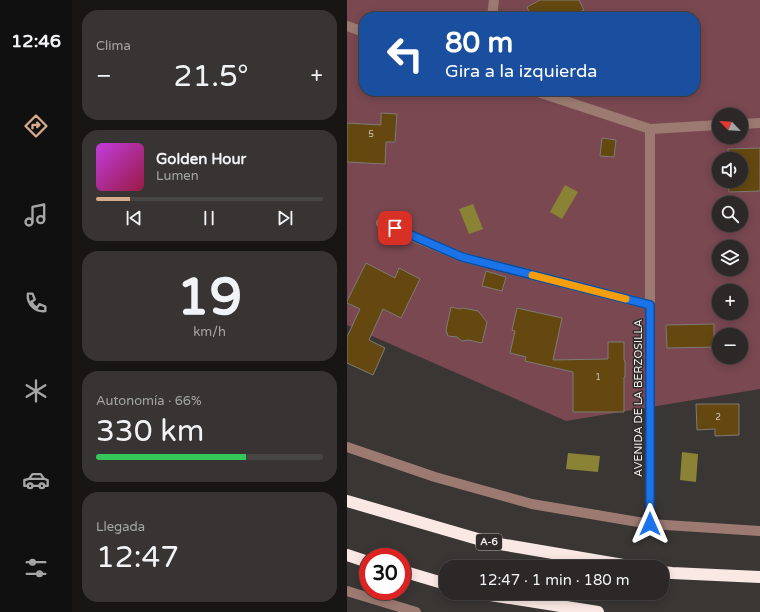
<!DOCTYPE html>
<html lang="es">
<head>
<meta charset="utf-8">
<style>
  body { margin:0; font-family:"Varela Round",sans-serif; background:#373433; color:#f1f3f6; height:100vh; display:flex; flex-direction:column; font-size:15px; white-space:nowrap }
  * { box-sizing:border-box; margin:0 }
  p { font-size:13px; color:#a6a6a7 }
  .icon { flex:none; width:22px; height:22px; fill:none; stroke:currentColor; stroke-width:2; stroke-linecap:round; stroke-linejoin:round }
  .map { position:relative; flex:1; overflow:hidden }
  .panel { display:flex; flex-direction:column; gap:10px; padding:10px; background:#181615; width:275px }
  .panel>* { flex:none }
  .top-card { position:absolute; left:12px; top:12px; width:341px; height:84px; border-radius:16px; box-shadow:0 2px 10px #0003,0 0 0 1px #474444; background:#1a4fa0; color:#fff; overflow:hidden }
  .needle { width:26px; rotate:295deg }
  .tools { position:absolute; left:365px; top:108px; display:grid; gap:8px }
  .tools a { display:grid; place-items:center; width:36px; height:36px; border-radius:50%; background:#2b2827; box-shadow:0 2px 10px #0003,0 0 0 1px #474444; font-size:20px }
  .speed { position:absolute; left:12px; top:548px; display:flex; gap:8px; font-size:20px; font-weight:700; text-align:center }
  .speed>* { display:grid; place-content:center; width:52px; height:52px; border-radius:50%; background:#2b2827; box-shadow:0 2px 10px #0003,0 0 0 1px #474444; line-height:1 }
  .speed .limit { border:6px solid #d22; background:#fff; color:#111 }
  .pin { position:absolute; display:grid; place-items:center; width:34px; height:34px; color:#fff; margin:-17px; border-radius:8px; box-shadow:0 2px 6px #0006 }
  .me { position:absolute; width:44px; margin:-22px; rotate:0deg; stroke-linejoin:round; filter:drop-shadow(0 0 3px #0008) }
  .turn { display:flex; align-items:center; gap:14px; height:84px; padding:0 20px; font-size:18px }
  .turn .icon { width:52px; height:52px; stroke-width:2.5 }
  .turn b { display:block; font-size:28px; line-height:34px }
  .big { font-size:30px; font-weight:600; line-height:1.1 }
  .panel .tile { flex:1; display:flex; flex-direction:column; justify-content:center; gap:6px; min-width:0; padding:0 14px; border-radius:16px; background:#373433 }
  .panel .dial { align-items:center; gap:0 }
  .dial b { font-size:52px; line-height:1 }
  .song { display:flex; align-items:center; gap:12px }
  .cover { width:48px; height:48px; border-radius:6px; background:linear-gradient(135deg,hsl(290 70% 55%),hsl(340 70% 35%)) }
  .played { height:4px; border-radius:2px; background:linear-gradient(90deg,#d6ab8b 15%,#474444 15%) }
  .keys { display:flex; justify-content:space-around; direction:ltr }
  .heat { display:flex; justify-content:space-between; align-items:center; font-size:22px; direction:ltr }
  .charge { height:6px; border-radius:3px; background:linear-gradient(90deg,#34c759 66%,#474444 0) }
  .trip { position:absolute; left:92px; top:560px; width:230px; height:40px; border-radius:16px; background:#2b2827; box-shadow:0 2px 10px #0003,0 0 0 1px #474444; font-weight:600; line-height:40px; text-align:center }
  main { display:flex; flex:1; min-height:0 }
  .tab-bar { display:flex; flex-direction:column; width:72px; justify-content:space-around; align-items:center; background:#111010; color:#a6a6a7 }
  .tab-bar .icon { width:28px; height:28px }
  .tab-bar .on { color:#d6ab8b }
  .tab-bar b { font-size:18px; color:#f1f3f6 }
  .map>svg:first-child { display:block }
  .green { fill:#794851; fill-rule:evenodd }
  .water { fill:#8a8335 }
  .building { fill:#644810; stroke:#7e7b78 }
  .lines { fill:none; stroke-linecap:round; stroke-linejoin:round }
  .minor { stroke:#9c7a72; stroke-width:10 }
  .highway { stroke:#fae8e4; stroke-width:12 }
  .route-casing { stroke:#114b97; stroke-width:10 }
  .route { stroke:#1a73e8; stroke-width:7 }
  .slow { stroke:#f59e0b; stroke-width:7 }
  .labels { text-anchor:middle; dominant-baseline:central; stroke-width:3; stroke-linejoin:round; paint-order:stroke }
  .number-label { font-size:9px; fill:#ccc4b5 }
  .shield { fill:#2f2c2a; stroke:#b5b3b2; stroke-width:1 }
  .shield-label { font-size:10px; font-weight:bold; fill:#efedec }
  .street-label { font-size:11px; fill:#efedec; stroke:#2f2c2a }
</style>
</head>
<body>
<main>
<nav class="tab-bar">
<b>12:46</b>
<svg class="icon on" aria-label="directions" viewBox="0 0 24 24"><path d="M12 3l9 9-9 9-9-9zM9 14v-3h6M13 9l2 2-2 2"/></svg>
<svg class="icon" aria-label="music" viewBox="0 0 24 24"><path d="M9 18V5l10-2v13"/><circle cx="6" cy="18" r="3"/><circle cx="16" cy="16" r="3"/></svg>
<svg class="icon" aria-label="phone" viewBox="0 0 24 24"><path d="M5 4h4l2 5-3 2q2 4 5 5l2-3 5 2v4C11 20 4 13 5 4z"/></svg>
<svg class="icon" aria-label="climate" viewBox="0 0 24 24"><path d="M12 3v18M4 7l16 10M4 17L20 7"/></svg>
<svg class="icon" aria-label="car" viewBox="0 0 24 24"><path d="M5 17H2v-5l4-1 3-4h7l3 4 3 1v5h-3M9 17h6M6 11h13"/><circle cx="7" cy="17" r="2"/><circle cx="17" cy="17" r="2"/></svg>
<svg class="icon" aria-label="filters" viewBox="0 0 24 24"><path d="M4 7h16M4 17h16"/><circle cx="9" cy="7" r="2"/><circle cx="15" cy="17" r="2"/></svg>
</nav>
<section class="panel">
<div class="tile"><p>Clima</p>
<div class="heat"><a>−</a><b class="big">21.5°</b><a>+</a></div>
</div>
<div class="tile">
<div class="song"><i class="cover"></i><div><b>Golden Hour</b><p>Lumen</p></div></div>
<div class="played"></div>
<div class="keys"><svg class="icon" aria-label="previous" viewBox="0 0 24 24"><path d="M18 5L8 12l10 7zM5 5v14"/></svg><svg class="icon" aria-label="pause" viewBox="0 0 24 24"><path d="M8 5v14M16 5v14"/></svg><svg class="icon" aria-label="next" viewBox="0 0 24 24"><path d="M6 5l10 7-10 7zM19 5v14"/></svg></div>
</div>
<div class="tile dial"><b>19</b><p>km/h</p></div>
<div class="tile"><p>Autonomía · 66%</p><b class="big">330 km</b><div class="charge"></div></div>
<div class="tile"><p>Llegada</p><b class="big">12:47</b></div>
</section>
<div class="map">
<svg width="413" height="612" viewBox="0 0 413 612">
  <rect width="100%" height="100%" fill="#393634"/>
  <path class="green" d="M 0,0 L 413,0 L 413,389 L 219,421 L 0,325 ZM 17,17 L 348,17 L 348,91 L 17,91 ZM 372,115 L 394,115 L 394,137 L 372,137 ZM 372,159 L 394,159 L 394,181 L 372,181 ZM 372,203 L 394,203 L 394,225 L 372,225 ZM 372,247 L 394,247 L 394,269 L 372,269 ZM 372,291 L 394,291 L 394,313 L 372,313 ZM 372,335 L 394,335 L 394,357 L 372,357 Z"/>
  <g class="water">
    <path d="M 218,185 L 231,192 L 215,219 L 203,212 Z"/>
    <path d="M 126,204 L 136,229 L 122,234 L 112,209 Z"/>
    <path d="M 335,452 L 351,454 L 349,482 L 333,480 Z"/>
    <path d="M 221,453 L 253,456 L 251,472 L 219,469 Z"/>
  </g>
  <g class="building">
    <path d="M 193,0 L 232,0 L 237,10 L 222,17 L 184,17 L 180,7 Z"/>
    <path d="M 34,113 L 50,114 L 48,142 L 39,142 L 38,164 L 0,162 L 0,123 L 34,125 Z"/>
    <path d="M 255,138 L 269,140 L 267,157 L 253,156 Z"/>
    <path d="M 413,148 L 413,191 L 382,192 L 381,181 L 394,181 L 394,159 L 381,159 L 381,149 Z"/>
    <path d="M 19,263 L 48,278 L 52,268 L 73,279 L 54,318 L 36,309 L 22,340 L 38,348 L 26,375 L 0,363 L 0,337 L 13,309 L 0,303 L 0,301 Z"/>
    <path d="M 139,271 L 159,277 L 155,291 L 135,286 Z"/>
    <path d="M 104,307 L 113,309 L 116,308 L 131,311 L 140,322 L 135,343 L 121,340 L 115,341 L 110,337 L 101,336 L 99,330 Z"/>
    <path d="M 170,308 L 215,318 L 206,360 L 261,359 L 261,342 L 277,342 L 277,360 L 278,361 L 278,377 L 277,377 L 277,412 L 226,412 L 226,372 L 178,361 L 179,357 L 163,353 L 168,331 L 165,330 Z"/>
    <path d="M 367,324 L 367,347 L 320,348 L 319,325 Z"/>
    <path d="M 349,404 L 392,404 L 392,435 L 368,436 L 368,429 L 350,430 Z"/>
  </g>
  <g class="lines">
    <g class="minor">
      <path d="M 145,17 L 147,0"/>
      <path d="M 0,26 L 17,32"/>
      <path d="M 188,91 L 303,129 L 303,524"/>
      <path d="M 394,124 L 413,123"/>
      <path d="M 303,129 L 372,125"/>
      <path d="M 34,223 L 115,257 L 303,305"/>
      <path d="M 0,447 L 88,477 L 185,504 L 303,524 L 413,531"/>
      <path d="M 0,591 L 69,612"/>
    </g>
    <g class="highway">
      <path d="M 0,501 L 141,542 L 288,567"/>
      <path d="M 0,555 L 21,562"/>
      <path d="M 55,571 L 99,584"/>
      <path d="M 315,572 L 325,573 L 413,577"/>
      <path d="M 131,593 L 251,612"/>
    </g>
  </g>
  <g class="lines">
    <g class="route-casing">
      <path id="route" d="M 48,228 L 115,257 L 303,305 L 303,524"/>
    </g>
    <use href="#route" class="route"/>
    <path class="slow" d="M 185,275 L 279,299"/>
  </g>
  <g class="labels">
    <g class="number-label">
      <text x="24" y="134">5</text>
      <text x="251" y="377">1</text>
      <text x="371" y="417">2</text>
    </g>
    <rect class="shield" x="129" y="534" width="26" height="16" rx="3"/>
    <g class="shield-label">
      <text x="142" y="542">A-6</text>
    </g>
    <g class="street-label">
      <text transform="translate(291 398) rotate(-90)">AVENIDA DE LA BERZOSILLA</text>
    </g>
  </g>
</svg>
<div class="tools">
<a><svg class="needle" viewBox="-14 -14 28 28"><path d="M0-13l5 13h-10z" fill="#e53935"/><path d="M0 13l5-13h-10z" fill="#a6a6a7"/></svg></a>
<a><svg class="icon" aria-label="sound" viewBox="0 0 24 24"><path d="M4 9h4l5-4v14l-5-4H4zM17 9q2 3 0 6"/></svg></a>
<a><svg class="icon" aria-label="search" viewBox="0 0 24 24"><circle cx="10" cy="10" r="6"/><path d="M15 15l6 6"/></svg></a>
<a><svg class="icon" aria-label="layers" viewBox="0 0 24 24"><path d="M12 4l9 5-9 5-9-5zM3 14l9 5 9-5"/></svg></a>
<a>+</a>
<a>−</a>
</div>
<div class="speed"><div class="limit">30</div></div>
<div class="pin" style="left:48px;top:228px;background:#d93025"><svg class="icon" aria-label="arrive" viewBox="0 0 24 24"><path d="M6 21V4h12l-3 4 3 4H6"/></svg></div>
<svg class="me" style="left:303px;top:524px" viewBox="-20 -20 40 40"><path d="M0-17L14 15 0 8-14 15z" fill="#1a73e8" stroke="#fff" stroke-width="4"/></svg>
<div class="trip">12:47 · 1 min · 180 m</div>
<div class="top-card">
<div class="turn"><svg class="icon" aria-label="left" viewBox="0 0 24 24"><path d="M17 20v-9H6M10 6l-5 5 5 5"/></svg><div><b>80 m</b>Gira a la izquierda</div></div>
</div>
</div>
</main>
</body>
</html>
